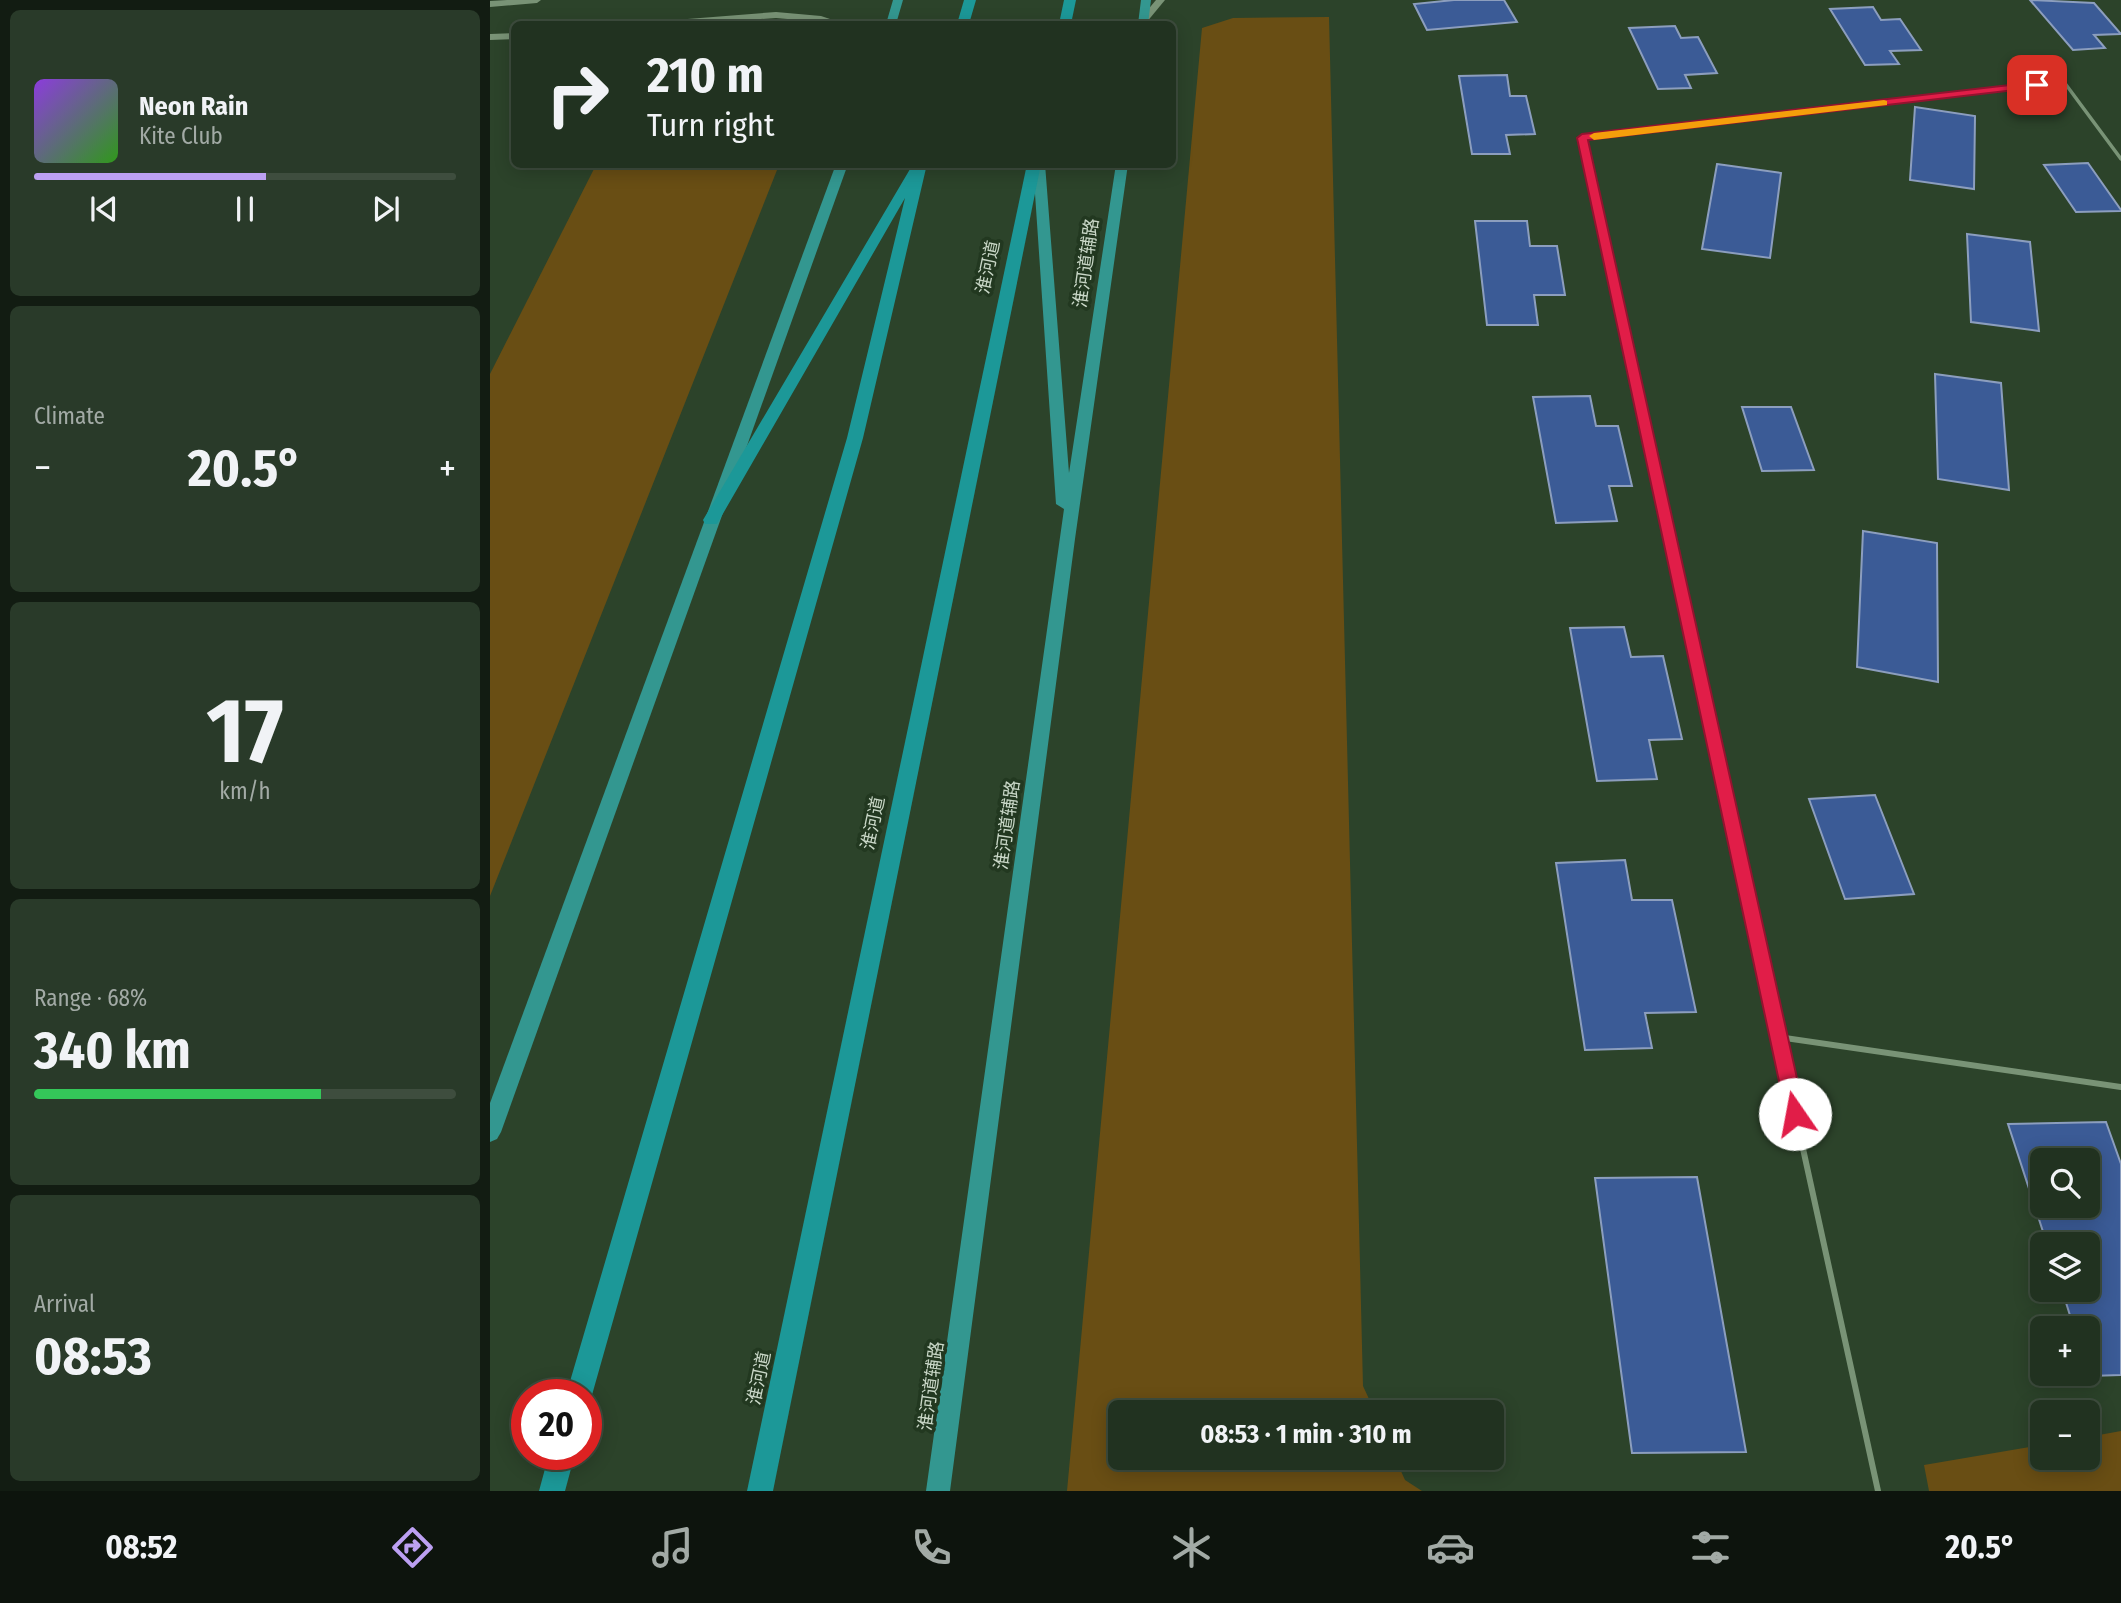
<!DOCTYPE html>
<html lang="en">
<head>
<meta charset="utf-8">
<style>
  body { margin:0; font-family:"Fira Sans Condensed","Noto Sans SC",sans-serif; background:#293a29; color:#f1f3f6; height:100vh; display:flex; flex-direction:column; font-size:26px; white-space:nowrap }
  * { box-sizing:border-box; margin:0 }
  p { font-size:23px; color:#a2aaa5 }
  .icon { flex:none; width:38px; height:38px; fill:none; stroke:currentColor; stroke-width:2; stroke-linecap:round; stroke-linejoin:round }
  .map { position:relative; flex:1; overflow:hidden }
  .sheet { display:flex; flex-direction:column; gap:10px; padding:10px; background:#121c12; width:490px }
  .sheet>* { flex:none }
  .banner { position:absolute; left:21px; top:21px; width:665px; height:147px; border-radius:10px; box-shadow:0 4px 18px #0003,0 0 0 2px #3e4d3e; background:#213220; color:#f1f3f6; overflow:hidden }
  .controls { position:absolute; left:1540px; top:1148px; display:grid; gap:14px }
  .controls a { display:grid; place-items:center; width:70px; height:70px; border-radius:10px; background:#213220; box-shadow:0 4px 18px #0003,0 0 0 2px #3e4d3e; font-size:35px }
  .speed { position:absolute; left:21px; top:1379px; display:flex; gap:14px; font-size:35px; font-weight:700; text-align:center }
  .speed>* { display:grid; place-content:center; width:91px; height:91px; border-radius:50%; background:#213220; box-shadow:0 4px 18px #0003,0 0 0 2px #3e4d3e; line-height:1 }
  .speed .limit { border:10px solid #d22; background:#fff; color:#111 }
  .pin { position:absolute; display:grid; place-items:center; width:60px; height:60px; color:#fff; margin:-30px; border-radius:14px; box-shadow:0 4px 10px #0006 }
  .me { position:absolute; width:77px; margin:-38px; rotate:348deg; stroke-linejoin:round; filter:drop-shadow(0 0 5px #0008) }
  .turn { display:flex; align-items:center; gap:24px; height:147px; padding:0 21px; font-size:32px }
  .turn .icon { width:91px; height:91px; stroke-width:2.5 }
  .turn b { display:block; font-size:49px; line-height:60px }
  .big { font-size:52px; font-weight:700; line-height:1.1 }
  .sheet .widget { flex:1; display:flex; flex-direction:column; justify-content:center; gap:10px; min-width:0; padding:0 24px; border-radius:10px; background:#293a29 }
  .sheet .dial { align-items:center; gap:0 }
  .dial b { font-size:91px; line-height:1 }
  .song { display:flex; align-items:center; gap:21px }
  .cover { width:84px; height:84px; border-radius:10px; background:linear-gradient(135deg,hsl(270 70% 55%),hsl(110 70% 35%)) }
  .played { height:7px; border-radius:4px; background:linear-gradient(90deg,#bca0f2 55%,#3e4d3e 55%) }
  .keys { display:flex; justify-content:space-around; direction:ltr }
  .heat { display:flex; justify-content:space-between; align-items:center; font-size:38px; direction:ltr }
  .charge { height:10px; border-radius:5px; background:linear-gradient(90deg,#34c759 68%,#3e4d3e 0) }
  .trip { position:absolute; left:618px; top:1400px; width:396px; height:70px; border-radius:10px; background:#213220; box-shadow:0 4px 18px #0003,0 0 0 2px #3e4d3e; font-weight:700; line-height:70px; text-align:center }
  .tab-bar { display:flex; height:112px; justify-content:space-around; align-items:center; background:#0d140d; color:#a2aaa5 }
  .tab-bar .icon { width:49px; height:49px }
  .tab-bar .current { color:#bca0f2 }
  .tab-bar b { font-size:32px; color:#f1f3f6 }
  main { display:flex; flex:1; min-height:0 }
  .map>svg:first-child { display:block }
  .green { fill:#694e14 }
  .building { fill:#3b5b96; stroke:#8c9ebe; stroke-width:2; fill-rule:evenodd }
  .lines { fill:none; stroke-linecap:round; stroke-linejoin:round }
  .service-far2 { stroke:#799376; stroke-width:3.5 }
  .service-far1 { stroke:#799376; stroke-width:5 }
  .service { stroke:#799376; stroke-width:6 }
  .secondary { fill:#799376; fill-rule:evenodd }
  .primary { fill:#339790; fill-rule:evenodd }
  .trunk { fill:#1c9898; fill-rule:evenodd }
  .route { fill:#e11d48; stroke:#92132f; stroke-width:2 }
  .slow { fill:#f59e0b }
  .labels { text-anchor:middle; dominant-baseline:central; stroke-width:7; stroke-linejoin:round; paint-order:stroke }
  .street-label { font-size:18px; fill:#c9d7c7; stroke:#223820 }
</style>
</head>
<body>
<main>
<section class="sheet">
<div class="widget">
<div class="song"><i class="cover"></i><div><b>Neon Rain</b><p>Kite Club</p></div></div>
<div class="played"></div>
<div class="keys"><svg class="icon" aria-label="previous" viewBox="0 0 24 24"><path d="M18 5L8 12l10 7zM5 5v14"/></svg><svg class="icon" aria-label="pause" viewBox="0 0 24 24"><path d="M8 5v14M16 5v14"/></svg><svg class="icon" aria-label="next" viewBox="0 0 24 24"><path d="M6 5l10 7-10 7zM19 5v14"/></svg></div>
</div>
<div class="widget"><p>Climate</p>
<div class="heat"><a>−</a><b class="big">20.5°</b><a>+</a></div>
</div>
<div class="widget dial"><b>17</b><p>km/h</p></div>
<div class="widget"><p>Range · 68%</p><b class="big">340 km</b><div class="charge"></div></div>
<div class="widget"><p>Arrival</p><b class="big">08:53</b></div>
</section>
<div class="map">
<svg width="1631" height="1491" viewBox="0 0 1631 1491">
  <rect width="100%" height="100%" fill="#2c432a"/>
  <g class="green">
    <path d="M 839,17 L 873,1386 L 885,1412 L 630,1412 L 630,1458 L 905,1458 L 915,1480 L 932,1491 L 577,1491 L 712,28 L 743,18 Z"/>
    <path d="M 106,165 L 289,165 L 0,896 L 0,374 Z"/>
    <path d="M 1631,1431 L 1631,1491 L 1439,1491 L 1434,1465 L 1552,1445 L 1552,1458 L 1598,1458 L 1598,1437 Z"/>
  </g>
  <g class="building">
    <path d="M 964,0 L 1014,0 L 1027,22 L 937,30 L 924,4 Z"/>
    <path d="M 1540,0 L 1604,3 L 1631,34 L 1604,35 L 1615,48 L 1583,50 Z"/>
    <path d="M 1383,7 L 1391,20 L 1410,19 L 1431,50 L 1400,51 L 1409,64 L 1375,65 L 1340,9 Z"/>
    <path d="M 1185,26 L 1191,38 L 1208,37 L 1227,73 L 1195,75 L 1201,88 L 1168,89 L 1139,28 Z"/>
    <path d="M 1017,75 L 1020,96 L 1036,96 L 1045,134 L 1016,135 L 1020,154 L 982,154 L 969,76 Z"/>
    <path d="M 1425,107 L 1485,116 L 1484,189 L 1420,180 Z"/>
    <path d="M 1598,163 L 1631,210 L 1631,211 L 1586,212 L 1554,165 Z"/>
    <path d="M 1227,164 L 1291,173 L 1280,258 L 1212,249 Z"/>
    <path d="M 985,221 L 1037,221 L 1040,246 L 1067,246 L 1075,295 L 1044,295 L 1048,325 L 997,325 Z"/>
    <path d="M 1477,234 L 1540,242 L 1549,331 L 1481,322 Z"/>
    <path d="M 1445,374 L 1511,383 L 1519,490 L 1448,479 Z"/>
    <path d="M 1100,396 L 1106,426 L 1128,426 L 1142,486 L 1119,486 L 1127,521 L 1066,523 L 1043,397 Z"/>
    <path d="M 1252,407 L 1301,407 L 1324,470 L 1272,471 Z"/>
    <path d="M 1373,531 L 1447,543 L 1448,682 L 1367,667 Z"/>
    <path d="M 1134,627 L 1141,657 L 1173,656 L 1192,739 L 1159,740 L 1167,779 L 1107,781 L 1080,628 Z"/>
    <path d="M 1385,795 L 1424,894 L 1355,899 L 1319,799 Z"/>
    <path d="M 1135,860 L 1142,900 L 1182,900 L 1206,1012 L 1155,1013 L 1162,1048 L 1095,1050 L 1066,863 Z"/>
    <path d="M 1616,1122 L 1631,1164 L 1631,1375 L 1600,1376 L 1598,1328 L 1584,1328 L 1572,1290 L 1598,1290 L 1598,1244 L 1557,1244 L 1518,1124 ZM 1552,1160 L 1598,1160 L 1598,1206 L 1552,1206 Z"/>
    <path d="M 1207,1177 L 1256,1452 L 1142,1453 L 1105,1178 Z"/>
  </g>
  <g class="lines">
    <path class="service-far2" d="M 1143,369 L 1092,138 L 1574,82 L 1631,159"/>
    <path class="service-far1" d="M 1142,367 L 1249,854"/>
    <g class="service">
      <path d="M 1248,852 L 1388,1491"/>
      <path d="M 1288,1037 L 1631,1087"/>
    </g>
    <g class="secondary">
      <path d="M 17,0 L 51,0 L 47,3 L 0,7 L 0,1 Z"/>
      <path d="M 666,0 L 675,0 L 656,23 L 650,23 L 650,19 Z"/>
      <path d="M 286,12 L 331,16 L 355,24 L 286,18 L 195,24 L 168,24 L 172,21 Z"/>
      <path d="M 24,33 L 24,39 L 0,40 L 0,34 Z"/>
    </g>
    <g class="primary">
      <path d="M 403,0 L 413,0 L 406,24 L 396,24 Z"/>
      <path d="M 651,0 L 661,0 L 658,24 L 648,24 Z"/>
      <path d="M 346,164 L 358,164 L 11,1132 L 7,1139 L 0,1142 L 0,1103 Z"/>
      <path d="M 543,164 L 555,164 L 579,473 L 626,164 L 638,164 L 585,539 L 460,1491 L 436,1491 L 574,509 L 566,504 Z"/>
    </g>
    <g class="trunk">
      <path d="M 474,0 L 486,0 L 479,24 L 467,24 Z"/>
      <path d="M 574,0 L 586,0 L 581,24 L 569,24 Z"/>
      <path d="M 423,164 L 437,164 L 373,438 L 102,1395 L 96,1405 L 96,1395 L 76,1395 L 357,438 L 415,198 L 227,524 L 215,524 L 213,520 Z"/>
      <path d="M 537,164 L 551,164 L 283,1491 L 257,1491 Z"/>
      <path d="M 59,1454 L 85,1454 L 75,1491 L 49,1491 Z"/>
    </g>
  </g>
  <path class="route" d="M 1547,82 L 1551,83 L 1551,87 L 1098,140 L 1315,1114 L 1312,1120 L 1305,1123 L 1298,1120 L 1296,1114 L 1087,138 L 1092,134 Z"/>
  <path class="slow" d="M 1394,100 L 1397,101 L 1397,105 L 1104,140 L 1099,136 L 1104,133 Z"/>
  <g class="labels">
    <g class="street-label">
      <text transform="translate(596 263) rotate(-82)">淮河道辅路</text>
      <text transform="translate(498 267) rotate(-78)">淮河道</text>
      <text transform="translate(383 823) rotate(-78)">淮河道</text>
      <text transform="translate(517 825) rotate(-82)">淮河道辅路</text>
      <text transform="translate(269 1378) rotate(-78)">淮河道</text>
      <text transform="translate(441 1386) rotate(-82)">淮河道辅路</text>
    </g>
  </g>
</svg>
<div class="controls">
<a><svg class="icon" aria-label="search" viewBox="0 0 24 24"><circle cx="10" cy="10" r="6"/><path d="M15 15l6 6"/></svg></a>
<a><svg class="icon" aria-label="layers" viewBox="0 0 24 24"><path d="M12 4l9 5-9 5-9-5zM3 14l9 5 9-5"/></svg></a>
<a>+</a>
<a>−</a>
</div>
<div class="speed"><div class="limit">20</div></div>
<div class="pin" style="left:1547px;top:85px;background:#d93025"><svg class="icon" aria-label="arrive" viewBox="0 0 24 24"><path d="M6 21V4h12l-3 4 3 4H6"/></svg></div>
<svg class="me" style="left:1305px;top:1114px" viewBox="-20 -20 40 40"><circle r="19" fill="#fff"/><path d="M0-13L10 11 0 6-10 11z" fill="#e11d48"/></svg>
<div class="trip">08:53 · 1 min · 310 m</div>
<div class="banner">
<div class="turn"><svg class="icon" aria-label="right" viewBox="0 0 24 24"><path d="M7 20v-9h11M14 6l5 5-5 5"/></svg><div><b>210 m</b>Turn right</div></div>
</div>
</div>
</main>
<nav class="tab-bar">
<b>08:52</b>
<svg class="icon current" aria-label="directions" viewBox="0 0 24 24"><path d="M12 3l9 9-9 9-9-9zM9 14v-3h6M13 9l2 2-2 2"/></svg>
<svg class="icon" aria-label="music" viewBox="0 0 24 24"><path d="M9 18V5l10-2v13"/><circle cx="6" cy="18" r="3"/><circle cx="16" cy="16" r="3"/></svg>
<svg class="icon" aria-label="phone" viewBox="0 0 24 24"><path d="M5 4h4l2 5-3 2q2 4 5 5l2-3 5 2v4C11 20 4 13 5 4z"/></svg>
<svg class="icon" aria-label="climate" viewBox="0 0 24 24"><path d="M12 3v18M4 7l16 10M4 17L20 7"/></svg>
<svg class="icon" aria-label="car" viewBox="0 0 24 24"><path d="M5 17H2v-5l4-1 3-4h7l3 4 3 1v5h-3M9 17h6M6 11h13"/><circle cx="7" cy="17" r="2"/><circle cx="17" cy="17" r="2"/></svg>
<svg class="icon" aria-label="filters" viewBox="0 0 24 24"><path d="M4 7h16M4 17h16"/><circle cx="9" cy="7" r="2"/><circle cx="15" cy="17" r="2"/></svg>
<b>20.5°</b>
</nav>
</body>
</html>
